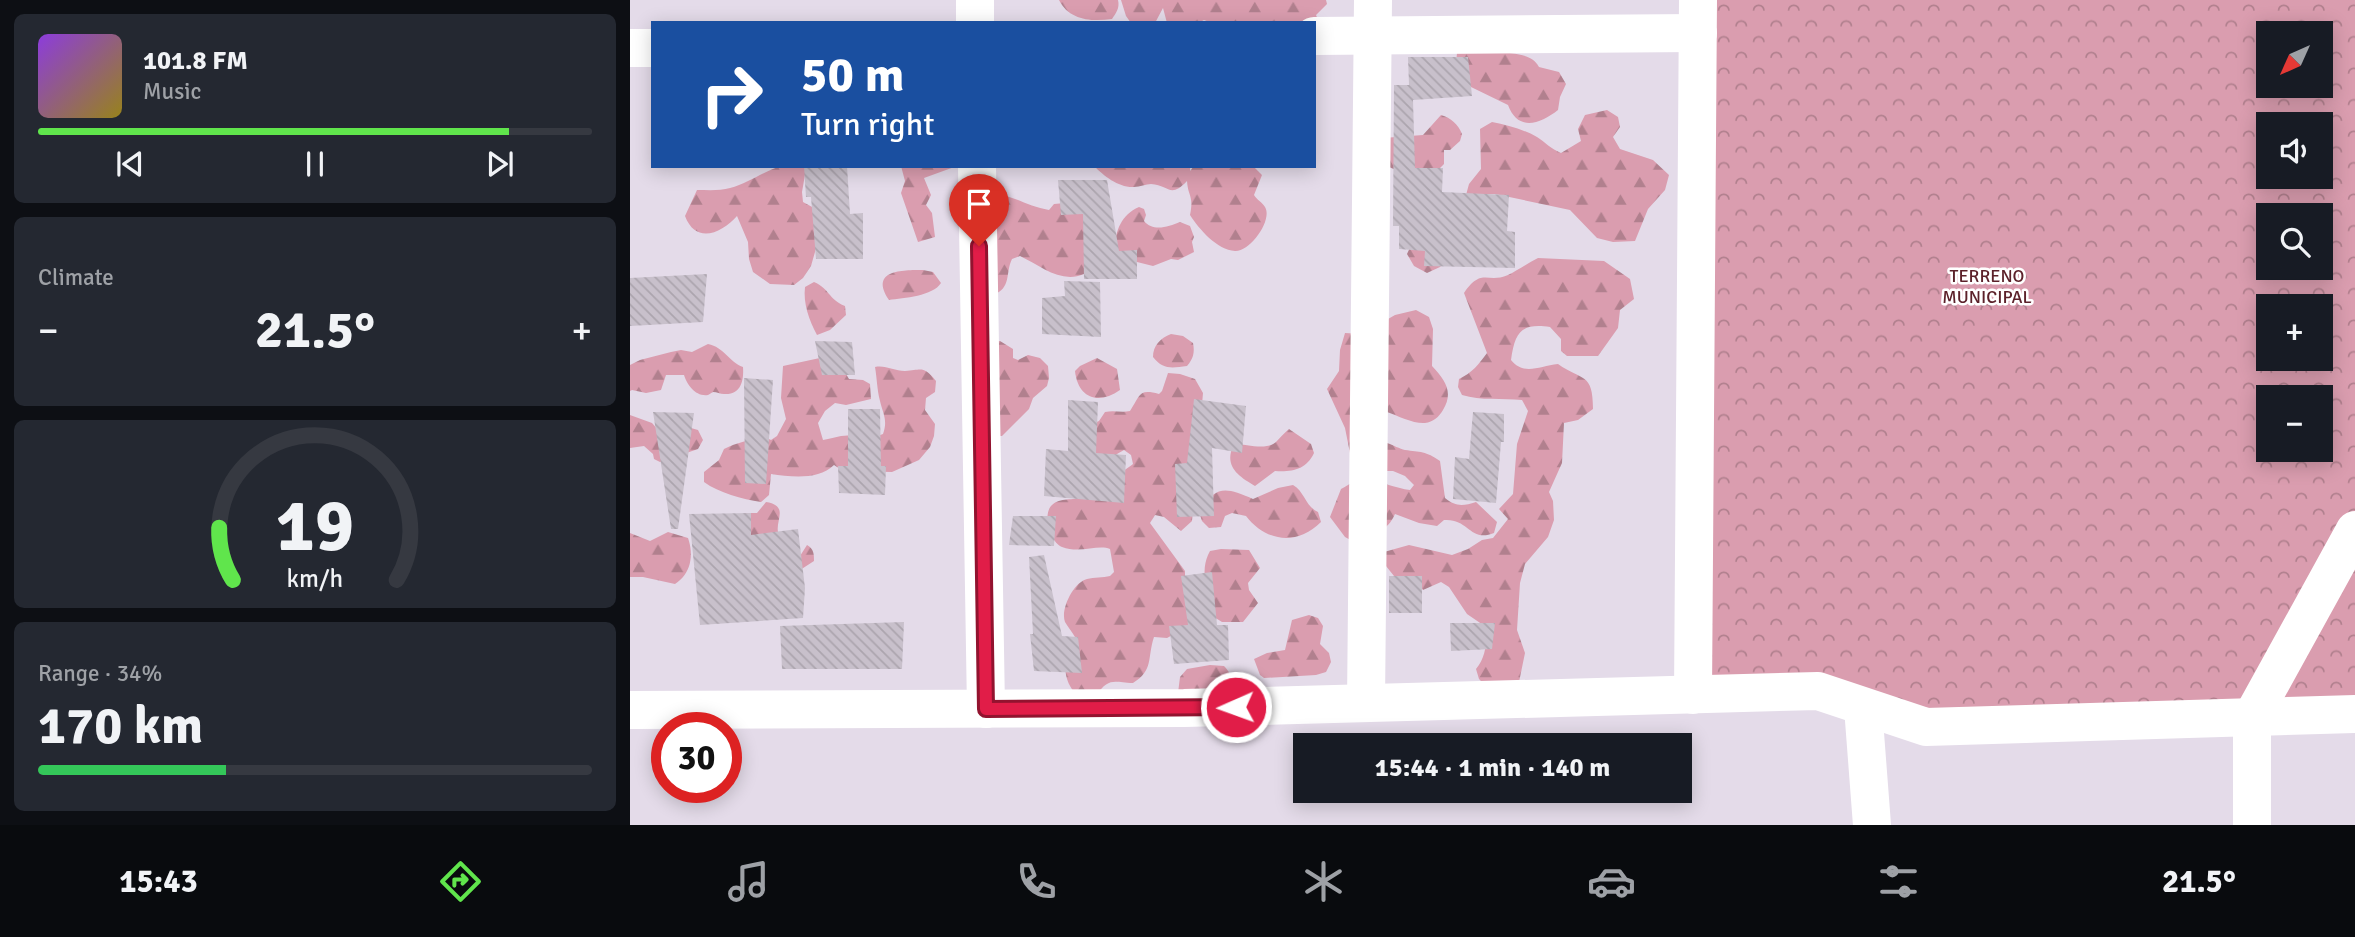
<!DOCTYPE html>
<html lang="en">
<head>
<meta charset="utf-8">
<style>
  body { margin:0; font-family:Signika,sans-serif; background:#242831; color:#f1f3f6; height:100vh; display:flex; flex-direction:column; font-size:26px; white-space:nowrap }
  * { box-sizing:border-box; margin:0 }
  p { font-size:23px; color:#9ea1a6 }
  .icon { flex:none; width:38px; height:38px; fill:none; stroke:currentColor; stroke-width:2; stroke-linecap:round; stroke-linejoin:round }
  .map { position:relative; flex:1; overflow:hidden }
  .panel { display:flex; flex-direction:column; gap:14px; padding:14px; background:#0d0f14; width:630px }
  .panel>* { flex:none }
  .hud { position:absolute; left:21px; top:21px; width:665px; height:147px; border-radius:0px; box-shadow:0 4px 18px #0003; background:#1a4fa0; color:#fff; overflow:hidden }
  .needle { width:46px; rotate:225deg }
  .tools { position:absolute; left:1626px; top:21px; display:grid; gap:14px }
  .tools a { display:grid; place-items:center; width:77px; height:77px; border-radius:0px; background:#171b24; box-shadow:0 4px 18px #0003; font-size:35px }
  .speed { position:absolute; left:21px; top:712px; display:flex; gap:14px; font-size:35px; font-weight:700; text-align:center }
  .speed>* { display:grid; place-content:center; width:91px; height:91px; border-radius:50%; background:#171b24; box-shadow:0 4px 18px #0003; line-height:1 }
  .speed .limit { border:10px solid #d22; background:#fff; color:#111 }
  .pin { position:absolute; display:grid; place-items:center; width:60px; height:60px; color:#fff; margin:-72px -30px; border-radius:50% 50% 50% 0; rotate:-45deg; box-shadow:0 0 7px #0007 }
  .pin .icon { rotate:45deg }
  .me { position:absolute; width:77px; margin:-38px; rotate:268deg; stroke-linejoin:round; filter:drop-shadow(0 0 5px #0008) }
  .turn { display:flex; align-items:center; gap:24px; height:147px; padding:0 35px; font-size:32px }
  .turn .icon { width:91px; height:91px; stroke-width:2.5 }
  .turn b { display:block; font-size:49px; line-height:60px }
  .big { font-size:52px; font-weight:800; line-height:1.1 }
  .panel .tile { flex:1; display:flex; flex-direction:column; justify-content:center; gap:10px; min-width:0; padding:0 24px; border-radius:10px; background:#242831 }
  .panel .dial { align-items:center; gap:0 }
  .dial svg { height:182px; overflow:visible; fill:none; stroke:#363941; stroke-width:7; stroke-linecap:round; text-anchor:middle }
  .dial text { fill:#f1f3f6; stroke:none }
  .song { display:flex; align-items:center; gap:21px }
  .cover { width:84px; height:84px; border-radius:10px; background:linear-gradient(135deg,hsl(270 70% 55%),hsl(50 70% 35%)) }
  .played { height:7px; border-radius:4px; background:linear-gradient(90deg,#60e54c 85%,#363941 85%) }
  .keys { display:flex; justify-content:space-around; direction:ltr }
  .heat { display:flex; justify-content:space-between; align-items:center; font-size:38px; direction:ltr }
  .charge { height:10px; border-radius:5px; background:linear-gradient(90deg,#34c759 34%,#363941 0) }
  .trip { position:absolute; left:663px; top:733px; width:399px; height:70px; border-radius:0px; background:#171b24; box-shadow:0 4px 18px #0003; font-weight:800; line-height:70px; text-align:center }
  .menu { display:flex; height:112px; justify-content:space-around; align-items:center; background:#090b0e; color:#9ea1a6 }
  .menu .icon { width:49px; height:49px }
  .menu .selected { color:#60e54c }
  .menu b { font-size:32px; color:#f1f3f6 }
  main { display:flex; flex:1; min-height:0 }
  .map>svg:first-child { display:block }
  .forest { fill:url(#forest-firs) }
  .park { fill:url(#park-crowns); fill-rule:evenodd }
  .building { fill:url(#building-back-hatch) }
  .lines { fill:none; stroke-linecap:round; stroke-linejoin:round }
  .minor { stroke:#fff; stroke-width:38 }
  .route-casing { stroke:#92132f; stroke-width:18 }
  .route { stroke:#e11d48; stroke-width:12 }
  .labels { text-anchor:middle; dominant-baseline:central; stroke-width:5; stroke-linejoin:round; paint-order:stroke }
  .park-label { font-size:18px; fill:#5c212a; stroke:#fff }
</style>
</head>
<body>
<main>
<section class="panel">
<div class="tile">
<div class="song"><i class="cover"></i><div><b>101.8 FM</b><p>Music</p></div></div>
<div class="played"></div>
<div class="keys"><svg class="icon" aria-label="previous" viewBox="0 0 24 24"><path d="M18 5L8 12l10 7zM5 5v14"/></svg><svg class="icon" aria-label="pause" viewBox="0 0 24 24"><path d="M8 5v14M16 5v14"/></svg><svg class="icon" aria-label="next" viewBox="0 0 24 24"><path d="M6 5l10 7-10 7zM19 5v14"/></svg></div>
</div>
<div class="tile"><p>Climate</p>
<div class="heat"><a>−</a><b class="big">21.5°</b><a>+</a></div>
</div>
<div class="tile dial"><svg viewBox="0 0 100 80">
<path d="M14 69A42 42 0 1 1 86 69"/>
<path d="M14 69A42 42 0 0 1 8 46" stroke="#60e54c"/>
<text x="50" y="56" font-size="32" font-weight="700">19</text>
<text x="50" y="72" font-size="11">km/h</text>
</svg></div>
<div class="tile"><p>Range · 34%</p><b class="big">170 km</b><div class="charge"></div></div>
</section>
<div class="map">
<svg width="1725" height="825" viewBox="0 0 1725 825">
  <defs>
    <pattern id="forest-firs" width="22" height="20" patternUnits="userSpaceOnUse" patternTransform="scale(1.75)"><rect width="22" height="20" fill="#da9daf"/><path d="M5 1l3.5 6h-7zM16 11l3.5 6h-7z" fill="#b1808e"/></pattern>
    <pattern id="park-crowns" width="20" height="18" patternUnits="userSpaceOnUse" patternTransform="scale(1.75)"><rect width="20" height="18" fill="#da9daf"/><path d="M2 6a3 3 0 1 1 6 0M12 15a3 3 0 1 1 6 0" fill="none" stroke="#b1808e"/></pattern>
    <pattern id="building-back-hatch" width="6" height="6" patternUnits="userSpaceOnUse" patternTransform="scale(1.75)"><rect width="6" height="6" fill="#c8c0cb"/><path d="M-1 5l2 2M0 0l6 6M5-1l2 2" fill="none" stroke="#aca5ae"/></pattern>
  </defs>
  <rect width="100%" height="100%" fill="#e4dbe9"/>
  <g class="forest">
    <path d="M 429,0 L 488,0 C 490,8 486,13 482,19 C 461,22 439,20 429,0 Z"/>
    <path d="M 491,0 L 696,0 L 697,4 L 686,15 L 689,22 L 684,23 L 582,23 L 574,20 L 568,23 L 537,23 L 533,8 L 525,23 L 501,23 L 496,16 Z"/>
    <path d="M 867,51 C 882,54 902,53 909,67 L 929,72 L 936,84 L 930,97 L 928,110 C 910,124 888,132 878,105 L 841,87 L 826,63 L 827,53 Z"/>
    <path d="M 977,110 L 988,117 L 990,127 L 983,137 L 990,149 L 1023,160 L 1039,175 L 1035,190 L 1018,209 L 1005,241 L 983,242 L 967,238 L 940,210 L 865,194 L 836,195 L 839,184 L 851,169 L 850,129 L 862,122 C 877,125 893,129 907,137 C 915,142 921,149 931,153 L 951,141 L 948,129 L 955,115 Z"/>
    <path d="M 811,115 C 821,118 828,124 832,134 L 830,141 L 820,150 L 814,150 L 814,164 L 808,170 L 773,173 L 759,167 L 753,138 L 793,135 Z"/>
    <path d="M 152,166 L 173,166 L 176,169 L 172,192 L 173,202 L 184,208 L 188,241 L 185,252 L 181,266 L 173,278 L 164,285 L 140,284 L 123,272 L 119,259 L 118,242 L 107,216 C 92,233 66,245 55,216 L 67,190 C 78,190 90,191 100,188 C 119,183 133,171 152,166 Z"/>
    <path d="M 271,166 L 327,166 L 294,178 L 301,195 L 296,205 L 302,213 L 305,237 L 288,242 L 271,193 L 275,181 Z"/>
    <path d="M 464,166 L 560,166 L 560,171 L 564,166 L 623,166 L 632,175 L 624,195 C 627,200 632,202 635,207 C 643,220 620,252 605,251 C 587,250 569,229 560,215 C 564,195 558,197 557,181 C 540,199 539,185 521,184 C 516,184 510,187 504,187 C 489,188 474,176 464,166 Z"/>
    <path d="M 364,193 C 384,196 399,207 419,210 L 424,204 L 435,203 L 464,209 L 454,274 C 431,284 411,266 390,256 L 382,259 C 375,273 382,288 363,295 Z"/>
    <path d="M 509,207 L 514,209 L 516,215 L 514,221 C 523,232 538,227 550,222 L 560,226 L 564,237 L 562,242 L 564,252 L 548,260 L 541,259 L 523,266 L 499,260 L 484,249 C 486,230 491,215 509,207 Z"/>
    <path d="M 783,241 L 815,262 L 810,267 L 797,273 L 784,266 L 777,254 Z"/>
    <path d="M 908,258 L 974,261 L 1000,279 L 1004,299 L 990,310 L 988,328 L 968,356 L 937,356 L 931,351 L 931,339 L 920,327 C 891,323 885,332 881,360 C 894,376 909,366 928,364 C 952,381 963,372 963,409 L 948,420 L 934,423 L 932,463 L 919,492 L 923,501 L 924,520 L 918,537 L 895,564 L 890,583 L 887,630 L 895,653 L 889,682 L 856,686 L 849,679 L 846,669 C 856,657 857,642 856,627 L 837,614 L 819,587 L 811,582 L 793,590 L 787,581 L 764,576 L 752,561 L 754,552 L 779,545 L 822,555 L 838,549 L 852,540 L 863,538 L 878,519 L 869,509 L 883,494 L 887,444 L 898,411 L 892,400 C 872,398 851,401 832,395 L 828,387 L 829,379 C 842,373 849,364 857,353 L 834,293 C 852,267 857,284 878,275 C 888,270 898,263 908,258 Z"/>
    <path d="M 293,270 L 303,272 L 311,283 C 303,296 274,298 259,300 C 239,270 272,270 293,270 Z"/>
    <path d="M 184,282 C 200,289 198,299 215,306 L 216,315 L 200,330 L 187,335 C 179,320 173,303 175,287 Z"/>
    <path d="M 786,310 L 799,317 L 803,329 L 802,366 C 815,380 824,392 813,410 C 809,417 803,422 795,423 C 784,424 768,416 757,412 L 757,443 C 763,445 770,449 775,450 C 790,452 796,451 810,461 L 815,498 C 826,507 833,506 846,502 L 867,522 L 864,533 C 840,543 839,518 814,520 L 807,526 L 789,523 L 765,514 C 758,531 742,536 726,543 L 715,537 L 700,517 L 711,489 C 716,487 721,482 727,481 C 741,477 764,488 780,490 L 784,485 L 775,476 L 763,471 L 753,471 L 720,453 L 715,428 L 697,389 L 709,371 L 710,350 L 715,333 L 732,334 L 765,315 Z"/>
    <path d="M 541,334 L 553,336 L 563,343 C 565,353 563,359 557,366 C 542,368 533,370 523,357 C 523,346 530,338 541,334 Z"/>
    <path d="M 356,341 L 370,341 L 383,349 L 383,358 L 388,360 L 398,355 L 410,358 L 418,366 L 419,378 L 417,386 L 403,398 L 399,409 L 372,436 L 362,436 Z"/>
    <path d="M 78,344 C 94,347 99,362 113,367 C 114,381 111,395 94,394 C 90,394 87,392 83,392 C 81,393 80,394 78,395 C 66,397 57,385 54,375 L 36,375 L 31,390 L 16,393 L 2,390 L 0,391 L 0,365 L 10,360 L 41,352 L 51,350 L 62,352 Z"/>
    <path d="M 199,356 L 210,364 L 219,379 L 233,380 L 240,384 L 241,399 L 216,405 L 205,403 L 195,411 L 188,423 L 193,440 C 200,439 205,437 211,436 C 228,433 232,443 253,434 C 258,420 253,414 250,401 C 247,390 247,378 245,367 C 256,365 264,371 275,371 C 292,370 293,365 306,381 L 305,392 L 296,398 L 295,410 L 305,424 L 304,436 L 300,447 L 289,460 L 262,472 L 213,471 L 204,465 C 189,480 162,477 141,474 L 139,495 L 131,502 C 112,499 89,493 74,482 L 74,472 L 89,460 L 94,449 C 107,442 119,441 133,436 L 141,440 L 147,436 L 156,419 L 151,398 L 153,366 Z"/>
    <path d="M 467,358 L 487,369 L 490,390 C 469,405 448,399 445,371 L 450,366 Z"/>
    <path d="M 538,373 L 550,374 L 565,379 L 573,393 L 562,521 L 551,531 L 534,517 L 525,515 L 520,523 L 555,571 L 555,583 L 561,625 L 537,638 L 524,637 C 517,658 524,670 503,683 C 482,682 480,677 465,696 L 444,692 C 429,672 437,658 445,637 C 442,632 438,627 435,622 C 430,609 444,582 457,579 C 464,577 473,578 480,576 L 484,572 L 480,549 C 468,544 450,554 432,547 C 420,542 412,514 422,505 C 430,497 443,501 453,497 C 466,492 492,472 503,464 L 501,455 L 494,450 L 480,458 L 464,459 L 462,424 L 469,421 L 475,412 C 485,410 491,413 500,411 C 510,396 508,388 529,394 L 532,391 Z"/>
    <path d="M 0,415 L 22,423 L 29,431 L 61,428 L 68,430 L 73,440 L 68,449 L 30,462 L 24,459 L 23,454 L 14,446 L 0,448 Z"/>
    <path d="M 659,429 L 681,444 L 684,453 C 676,470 662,472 645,471 L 625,486 C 608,476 593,466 604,444 C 617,444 636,451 646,442 C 650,438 654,433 659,429 Z"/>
    <path d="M 663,485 C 675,492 675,506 688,512 L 691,522 C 667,546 636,542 616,516 L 602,513 L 595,516 L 591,527 L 579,528 L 572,521 L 569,512 C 586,485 595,487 623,499 L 648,488 Z"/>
    <path d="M 136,502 C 161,506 143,522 149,535 C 153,543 164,550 170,556 L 177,545 C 184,549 184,554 184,561 L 167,572 L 131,580 L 111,519 L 115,513 L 127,513 Z"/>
    <path d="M 38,532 L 58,538 C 64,555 61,574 45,584 L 13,577 L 0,577 L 0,533 L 20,541 Z"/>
    <path d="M 591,549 L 619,550 L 630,568 L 618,583 L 619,590 L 628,603 L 613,622 L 592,622 L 584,617 C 579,595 568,572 580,551 Z"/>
    <path d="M 679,615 L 688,618 L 693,626 L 690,644 L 699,653 L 701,662 L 696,672 L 686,675 L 634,678 L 630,675 L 624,659 L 637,653 L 655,650 L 662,620 Z"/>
    <path d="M 580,665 L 594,666 C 605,677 600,684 592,695 L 548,693 L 550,677 L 557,669 Z"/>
  </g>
  <path class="park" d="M 1073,0 L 1725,0 L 1725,713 L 1296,727 L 1074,682 ZM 1638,33 L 1690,33 L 1690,86 L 1638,86 ZM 1638,124 L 1690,124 L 1690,177 L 1638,177 ZM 1638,215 L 1690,215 L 1690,268 L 1638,268 ZM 1638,306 L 1690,306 L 1690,359 L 1638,359 ZM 1638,397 L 1690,397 L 1690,450 L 1638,450 Z"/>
  <g class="building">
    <path d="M 778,57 L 838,57 L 842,96 L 783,100 L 785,168 L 813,168 L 812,192 L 879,195 L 877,231 L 885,232 L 885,268 L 794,266 L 795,251 L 769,249 L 769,226 L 763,226 L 764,85 L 779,85 Z"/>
    <path d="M 174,166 L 217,166 L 220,214 L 233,213 L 233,259 L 186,259 L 181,197 L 176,197 Z"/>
    <path d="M 428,180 L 477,180 L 489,251 L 507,250 L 507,279 L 454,279 L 453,214 L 431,215 Z"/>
    <path d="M 77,274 L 73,322 L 0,326 L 0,278 Z"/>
    <path d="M 434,281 L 470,282 L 471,337 L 412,334 L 412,298 L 435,296 Z"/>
    <path d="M 185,341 L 222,342 L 225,375 L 192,375 Z"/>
    <path d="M 114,378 L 143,380 L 136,484 L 115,483 Z"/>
    <path d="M 564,399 L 616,406 L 612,453 L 582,448 L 584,516 L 547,517 L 545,464 L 557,463 Z"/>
    <path d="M 438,400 L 468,402 L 466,453 L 496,455 L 494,503 L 414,496 L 416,449 L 438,451 Z"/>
    <path d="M 218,409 L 250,409 L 251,466 L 256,466 L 255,495 L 209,493 L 208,466 L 218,466 Z"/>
    <path d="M 23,412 L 64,413 L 48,529 L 41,529 Z"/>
    <path d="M 843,412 L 874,414 L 874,442 L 871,442 L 866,503 L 823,499 L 825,457 L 839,459 Z"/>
    <path d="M 121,513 L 121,535 L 168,529 L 175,588 L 173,618 L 70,625 L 59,514 Z"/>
    <path d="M 383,516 L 426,516 L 424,546 L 379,545 Z"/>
    <path d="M 414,555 L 432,636 L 448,637 L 452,673 L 404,671 L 400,634 L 403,634 L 399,557 Z"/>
    <path d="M 582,572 L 587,625 L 598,625 L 599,660 L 544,664 L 539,626 L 558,625 L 551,576 Z"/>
    <rect x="759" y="576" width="33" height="37"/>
    <path d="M 274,622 L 272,669 L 152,669 L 150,626 Z"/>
    <path d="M 820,623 L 865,623 L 862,649 L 821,651 Z"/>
  </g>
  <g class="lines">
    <g class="minor">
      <path d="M 345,0 L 345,23"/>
      <path d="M 684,36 L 1068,33"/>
      <path d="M 0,48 L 23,48"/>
      <path d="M 347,166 L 356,709"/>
      <path d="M 1063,695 L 1068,0"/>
      <path d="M 736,703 L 743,0"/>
      <path d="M 1233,707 L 1242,825"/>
      <path d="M 0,710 L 554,708 L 1188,691 L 1296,727 L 1725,714"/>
      <path d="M 1622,825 L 1622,717 L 1725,530"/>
    </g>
  </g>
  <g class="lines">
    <g class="route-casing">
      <path id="route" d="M 349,246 L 356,709 L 606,707"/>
    </g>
    <use href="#route" class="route"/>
  </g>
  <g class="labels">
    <g class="park-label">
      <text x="1357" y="276">TERRENO<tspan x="1357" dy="21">MUNICIPAL</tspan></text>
    </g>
  </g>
</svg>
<div class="tools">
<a><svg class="needle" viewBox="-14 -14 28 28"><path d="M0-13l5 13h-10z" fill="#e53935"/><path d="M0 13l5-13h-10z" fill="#9ea1a6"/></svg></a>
<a><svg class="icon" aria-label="sound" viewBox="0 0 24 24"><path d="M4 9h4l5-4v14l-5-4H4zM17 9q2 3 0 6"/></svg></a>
<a><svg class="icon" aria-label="search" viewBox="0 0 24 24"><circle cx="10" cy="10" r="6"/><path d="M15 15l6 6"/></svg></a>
<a>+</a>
<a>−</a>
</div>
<div class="speed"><div class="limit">30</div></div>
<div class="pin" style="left:349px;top:246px;background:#d93025"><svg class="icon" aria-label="arrive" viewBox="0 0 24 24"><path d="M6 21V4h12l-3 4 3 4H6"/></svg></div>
<svg class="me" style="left:606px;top:707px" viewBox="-20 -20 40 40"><circle r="17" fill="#e11d48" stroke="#fff" stroke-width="3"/><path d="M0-11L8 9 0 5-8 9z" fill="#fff"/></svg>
<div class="trip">15:44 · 1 min · 140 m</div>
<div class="hud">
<div class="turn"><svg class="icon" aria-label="right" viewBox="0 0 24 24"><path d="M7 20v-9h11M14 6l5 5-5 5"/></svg><div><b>50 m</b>Turn right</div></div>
</div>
</div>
</main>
<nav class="menu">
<b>15:43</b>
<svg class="icon selected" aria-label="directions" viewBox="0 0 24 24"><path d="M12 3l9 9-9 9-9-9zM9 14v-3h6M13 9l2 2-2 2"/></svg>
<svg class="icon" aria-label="music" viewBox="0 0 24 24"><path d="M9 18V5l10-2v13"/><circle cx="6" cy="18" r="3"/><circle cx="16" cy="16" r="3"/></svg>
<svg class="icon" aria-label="phone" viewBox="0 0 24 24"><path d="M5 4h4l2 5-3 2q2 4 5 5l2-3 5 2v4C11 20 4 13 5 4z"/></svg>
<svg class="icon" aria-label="climate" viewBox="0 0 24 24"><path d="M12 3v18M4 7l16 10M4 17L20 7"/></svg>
<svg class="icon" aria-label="car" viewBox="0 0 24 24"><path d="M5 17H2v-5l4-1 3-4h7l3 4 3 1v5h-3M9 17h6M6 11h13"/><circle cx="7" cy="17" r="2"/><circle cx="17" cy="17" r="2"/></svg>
<svg class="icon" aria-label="filters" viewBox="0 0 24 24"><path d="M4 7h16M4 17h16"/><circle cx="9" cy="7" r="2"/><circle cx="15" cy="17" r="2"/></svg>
<b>21.5°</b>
</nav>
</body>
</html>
